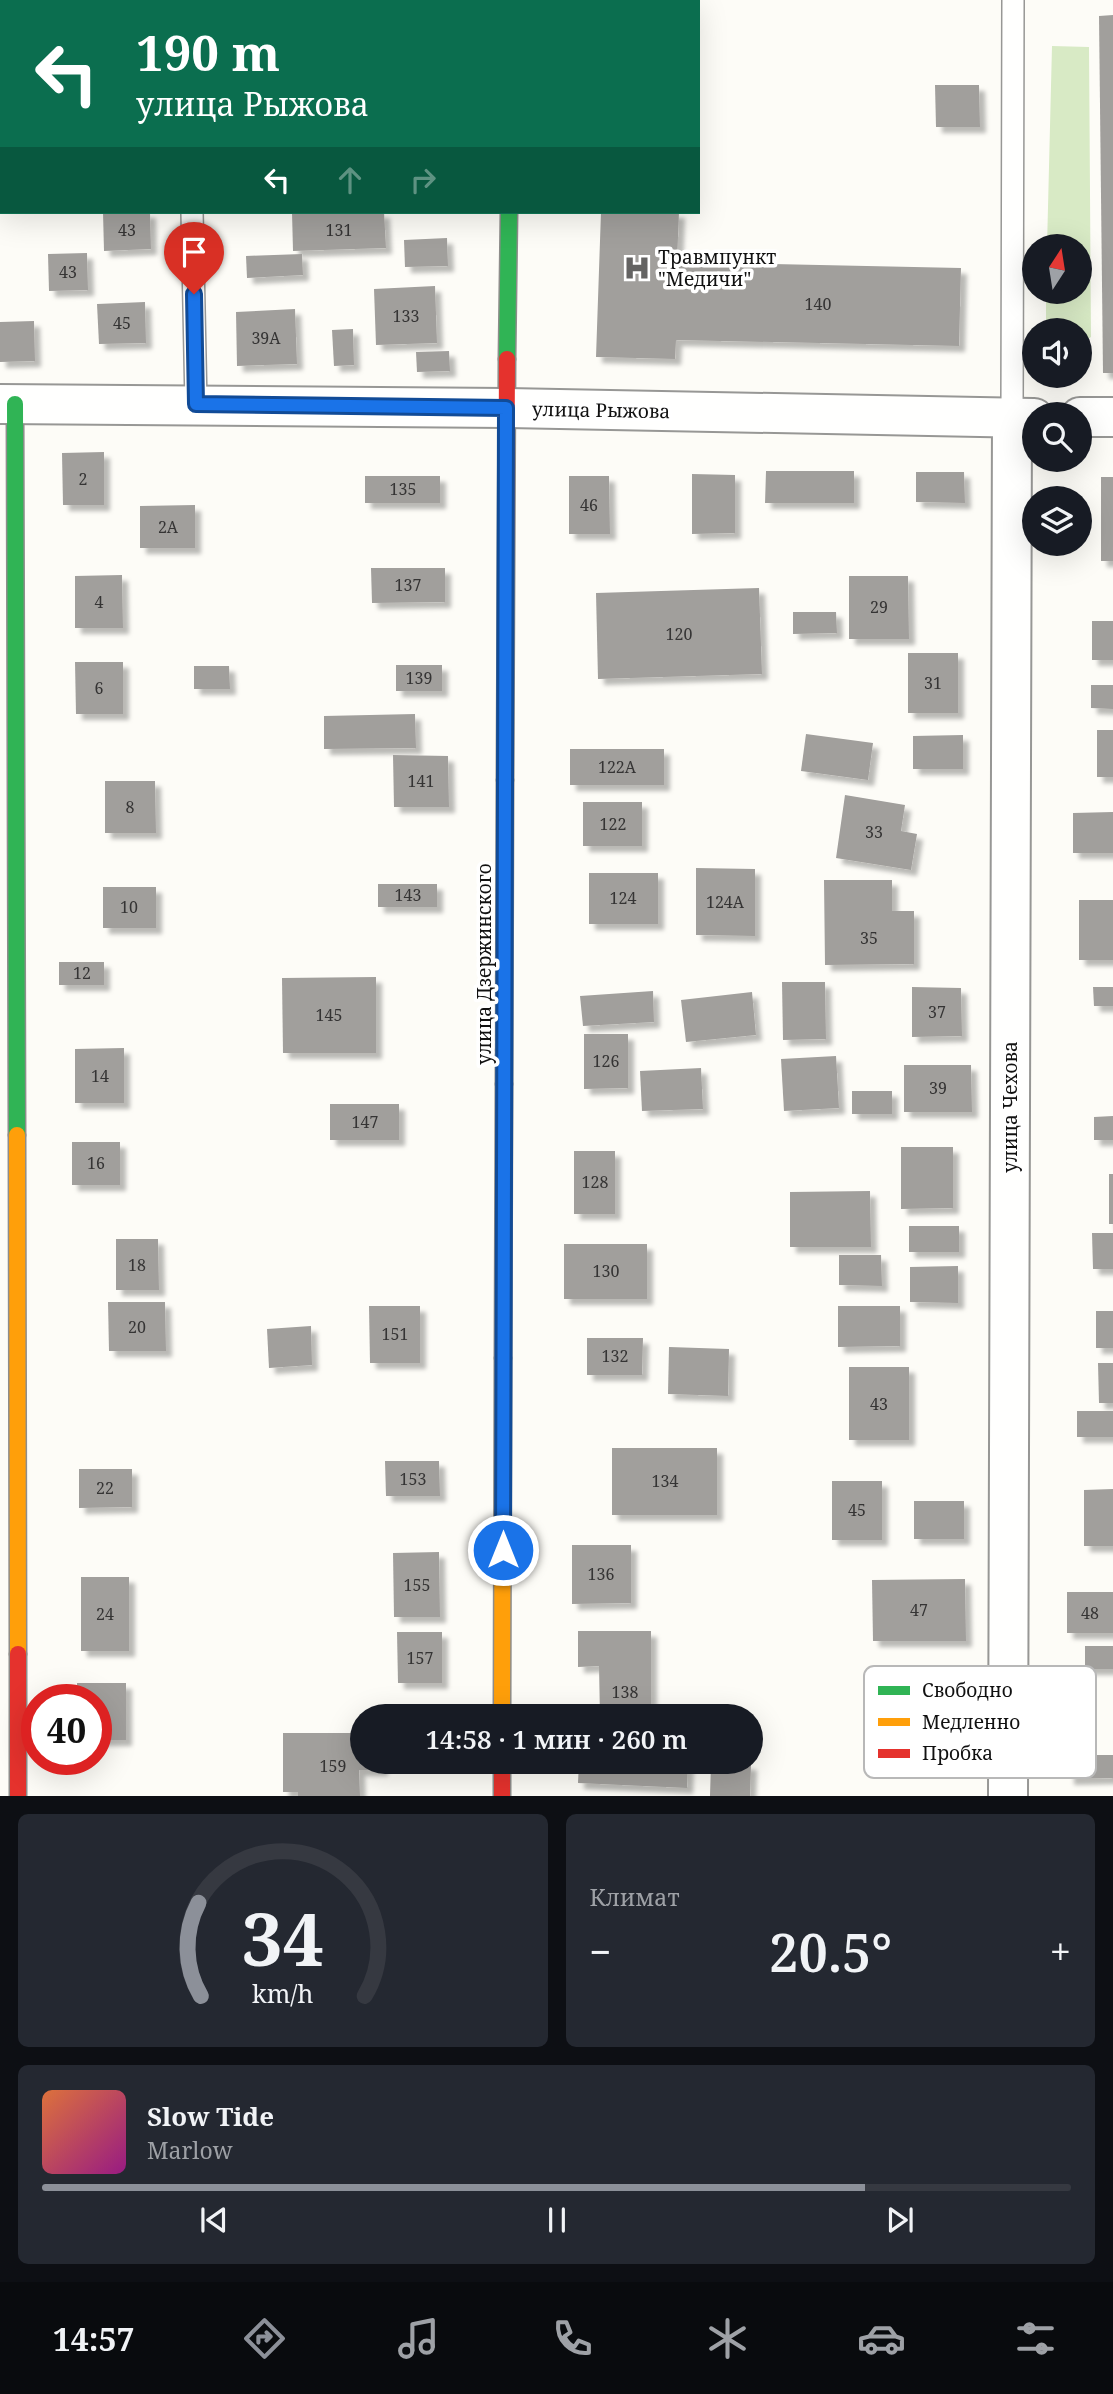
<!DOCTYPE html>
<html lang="ru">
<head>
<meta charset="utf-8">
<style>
  body { margin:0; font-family:"Noto Serif",serif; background:#242831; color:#f1f3f6; height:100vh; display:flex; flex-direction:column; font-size:26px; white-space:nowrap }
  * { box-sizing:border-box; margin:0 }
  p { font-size:23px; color:#9ea1a6 }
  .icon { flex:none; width:38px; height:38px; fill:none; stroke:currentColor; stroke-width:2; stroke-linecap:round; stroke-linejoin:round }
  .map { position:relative; height:1796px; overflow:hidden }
  .details { display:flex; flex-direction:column; gap:18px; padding:18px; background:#0d0f14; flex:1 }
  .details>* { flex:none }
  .banner { position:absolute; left:0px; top:0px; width:700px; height:214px; box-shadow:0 7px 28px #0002; background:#0b6e4f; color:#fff; overflow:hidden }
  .needle { width:46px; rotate:12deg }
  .fabs { position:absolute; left:1022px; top:234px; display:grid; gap:14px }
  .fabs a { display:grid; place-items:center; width:70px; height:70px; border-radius:50%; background:#171b24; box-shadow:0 7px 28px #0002; font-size:35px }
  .speed { position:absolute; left:21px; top:1684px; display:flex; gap:14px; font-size:35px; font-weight:700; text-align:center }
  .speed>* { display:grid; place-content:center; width:91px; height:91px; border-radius:50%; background:#171b24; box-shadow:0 7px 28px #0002; line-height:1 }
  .speed .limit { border:10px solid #d22; background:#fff; color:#111 }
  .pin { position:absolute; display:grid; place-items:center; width:60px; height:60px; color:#fff; margin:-72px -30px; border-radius:50% 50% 50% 0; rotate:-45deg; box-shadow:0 0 7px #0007 }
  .pin .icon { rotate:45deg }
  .me { position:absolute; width:77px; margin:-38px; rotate:0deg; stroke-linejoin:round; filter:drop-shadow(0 0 5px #0008) }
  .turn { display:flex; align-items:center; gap:24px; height:147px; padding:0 21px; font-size:32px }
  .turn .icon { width:91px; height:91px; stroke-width:2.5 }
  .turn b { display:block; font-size:49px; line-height:60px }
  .lanes { display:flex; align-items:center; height:66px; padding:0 21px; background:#0003; justify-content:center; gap:35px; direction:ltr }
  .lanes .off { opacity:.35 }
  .big { font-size:52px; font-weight:600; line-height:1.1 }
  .details .card { flex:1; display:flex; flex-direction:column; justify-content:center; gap:10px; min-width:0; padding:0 24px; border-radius:10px; background:#242831 }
  .details .dial { align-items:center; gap:0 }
  .dial svg { height:182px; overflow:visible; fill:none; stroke:#363941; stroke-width:7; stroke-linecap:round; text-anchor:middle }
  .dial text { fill:#f1f3f6; stroke:none }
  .song { display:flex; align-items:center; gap:21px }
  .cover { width:84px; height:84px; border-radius:10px; background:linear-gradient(135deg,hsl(20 70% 55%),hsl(310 70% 35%)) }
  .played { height:7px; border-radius:4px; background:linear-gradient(90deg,#8c9099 80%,#363941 80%) }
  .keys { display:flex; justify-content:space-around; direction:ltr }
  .heat { display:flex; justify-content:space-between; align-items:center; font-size:38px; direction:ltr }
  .details .tiles { flex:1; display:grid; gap:18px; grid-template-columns:1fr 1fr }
  .card:last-child { grid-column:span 2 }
  .trip { position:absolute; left:350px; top:1704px; width:413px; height:70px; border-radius:35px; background:#171b24; box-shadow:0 7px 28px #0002; font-weight:600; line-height:70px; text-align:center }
  .menu { display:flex; height:112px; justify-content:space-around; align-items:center; background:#090b0e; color:#9ea1a6 }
  .menu .icon { width:49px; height:49px }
  .menu .on { color:#8c9099 }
  .menu b { font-size:32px; color:#f1f3f6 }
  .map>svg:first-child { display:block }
  .forest { fill:#d8eac5 }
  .building { fill:#a19f9c; filter:url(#shadow) }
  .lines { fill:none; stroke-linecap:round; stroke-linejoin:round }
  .lane-casing { stroke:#979795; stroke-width:24 }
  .street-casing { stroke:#979795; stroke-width:42 }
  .fast-casing { stroke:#8e8d8b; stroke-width:19 }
  .slow-casing { stroke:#8e8d8b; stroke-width:19 }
  .jam-casing { stroke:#8e8d8b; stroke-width:19 }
  .lane { stroke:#fffffe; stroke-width:21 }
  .street { stroke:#fffffe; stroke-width:38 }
  .fast { stroke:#30b455; stroke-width:16 }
  .slow { stroke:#ff9f0a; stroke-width:16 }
  .jam { stroke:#e5322d; stroke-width:16 }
  .route-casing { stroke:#114b97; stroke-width:18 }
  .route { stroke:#1a73e8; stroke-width:12 }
  .labels { text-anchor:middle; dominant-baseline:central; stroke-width:7; stroke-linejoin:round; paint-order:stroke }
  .number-label { font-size:16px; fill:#353434 }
  .poi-label { font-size:19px; fill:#111; stroke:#fff; text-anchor:start }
  .street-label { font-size:19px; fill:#111; stroke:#fff }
  .key { fill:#fff; stroke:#b8b8b8; stroke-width:2 }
  .key-label { font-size:19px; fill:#111 }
</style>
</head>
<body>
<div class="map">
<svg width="1113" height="1796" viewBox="0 0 1113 1796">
  <defs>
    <filter id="shadow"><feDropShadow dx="6" dy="6" stdDeviation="2" flood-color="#0004"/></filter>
  </defs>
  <rect width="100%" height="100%" fill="#fdfcf7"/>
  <path class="forest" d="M 1052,46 L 1089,47 L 1091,337 L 1080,344 L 1080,331 L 1046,331 L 1046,292 L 1080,292 L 1080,247 L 1047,247 Z"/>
  <g class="building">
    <path d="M 1113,15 L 1113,373 L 1103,373 L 1099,16 Z"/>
    <path d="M 935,85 L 979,85 L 980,127 L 936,127 Z"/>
    <path d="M 103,212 L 150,212 L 151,249 L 104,251 Z"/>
    <path d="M 292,212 L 384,212 L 386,248 L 293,251 Z"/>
    <path d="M 601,212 L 679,212 L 677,262 L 961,268 L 959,346 L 676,340 L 675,359 L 596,357 Z"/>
    <path d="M 447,238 L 448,266 L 405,267 L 404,240 Z"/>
    <path d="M 87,253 L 88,290 L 49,291 L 48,254 Z"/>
    <path d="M 302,254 L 303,275 L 247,278 L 246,256 Z"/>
    <path d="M 435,286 L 437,343 L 376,345 L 374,289 Z"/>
    <path d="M 145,302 L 146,343 L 99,344 L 97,304 Z"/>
    <path d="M 295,309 L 297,364 L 237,366 L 236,312 Z"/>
    <path d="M 34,321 L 35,361 L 0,362 L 0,322 Z"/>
    <path d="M 353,329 L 354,365 L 334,366 L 332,330 Z"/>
    <path d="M 449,351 L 450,371 L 417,372 L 416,352 Z"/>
    <path d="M 104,452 L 104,505 L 63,505 L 62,453 Z"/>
    <path d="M 766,471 L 854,471 L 854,503 L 765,503 Z"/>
    <path d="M 916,472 L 964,472 L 965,503 L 916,502 Z"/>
    <path d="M 692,474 L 735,475 L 735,533 L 692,534 Z"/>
    <rect x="365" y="476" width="75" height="27"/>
    <path d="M 569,476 L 609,476 L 610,534 L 569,534 Z"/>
    <rect x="1101" y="477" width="12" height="84"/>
    <path d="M 195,505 L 195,548 L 140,548 L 140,506 Z"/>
    <path d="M 371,568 L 445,568 L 445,602 L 372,603 Z"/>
    <path d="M 122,575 L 123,628 L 75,628 L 75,576 Z"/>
    <path d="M 849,576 L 908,576 L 909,639 L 849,639 Z"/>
    <path d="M 759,588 L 762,674 L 598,679 L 596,593 Z"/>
    <path d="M 793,612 L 836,612 L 837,633 L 793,634 Z"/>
    <rect x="1092" y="621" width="21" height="39"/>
    <rect x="908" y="653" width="50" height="60"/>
    <path d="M 75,662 L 123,662 L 123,714 L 76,714 Z"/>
    <rect x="396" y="665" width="46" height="26"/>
    <path d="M 194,666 L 229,666 L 230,689 L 194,689 Z"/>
    <path d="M 1091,685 L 1113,685 L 1113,709 L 1091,708 Z"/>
    <path d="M 415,714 L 416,748 L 324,749 L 324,716 Z"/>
    <rect x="1097" y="730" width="16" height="47"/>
    <path d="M 806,734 L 873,743 L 868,780 L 801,771 Z"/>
    <path d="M 963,735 L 963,769 L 913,769 L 913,736 Z"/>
    <rect x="570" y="749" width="94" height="36"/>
    <path d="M 393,755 L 448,756 L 449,807 L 394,807 Z"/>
    <path d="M 105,781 L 155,781 L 156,833 L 105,833 Z"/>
    <path d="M 845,795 L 905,805 L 901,831 L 917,834 L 911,870 L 836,858 Z"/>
    <rect x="583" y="802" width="59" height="44"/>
    <path d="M 1113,812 L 1113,853 L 1073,853 L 1073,813 Z"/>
    <path d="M 696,868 L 755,869 L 755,936 L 696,935 Z"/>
    <rect x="589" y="873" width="69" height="51"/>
    <path d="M 824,880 L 892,880 L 892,911 L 914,911 L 914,964 L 825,965 Z"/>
    <rect x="378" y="884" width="59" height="23"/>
    <rect x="103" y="887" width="53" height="41"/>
    <rect x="1079" y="900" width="34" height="60"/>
    <rect x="59" y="962" width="45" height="23"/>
    <path d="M 376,977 L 376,1053 L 283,1053 L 282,978 Z"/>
    <path d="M 782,982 L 825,982 L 826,1039 L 783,1040 Z"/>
    <path d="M 912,987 L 961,988 L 962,1036 L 912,1037 Z"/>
    <path d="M 1093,987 L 1113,987 L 1113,1006 L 1094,1006 Z"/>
    <path d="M 653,991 L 654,1022 L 583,1026 L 580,996 Z"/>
    <path d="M 752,992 L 756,1035 L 686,1042 L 681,1000 Z"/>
    <path d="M 584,1034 L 628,1034 L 628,1088 L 584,1089 Z"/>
    <path d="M 124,1048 L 124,1103 L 75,1103 L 75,1049 Z"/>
    <path d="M 836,1056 L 839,1108 L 784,1111 L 781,1059 Z"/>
    <path d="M 904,1065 L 971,1065 L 972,1112 L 904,1112 Z"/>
    <path d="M 701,1068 L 703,1109 L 642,1111 L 640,1071 Z"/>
    <rect x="852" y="1091" width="40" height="23"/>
    <rect x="330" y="1104" width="69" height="36"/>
    <path d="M 1113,1116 L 1113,1140 L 1094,1140 L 1094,1117 Z"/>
    <rect x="72" y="1142" width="48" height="43"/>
    <path d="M 901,1147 L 953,1147 L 953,1208 L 901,1209 Z"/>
    <rect x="574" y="1151" width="41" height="63"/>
    <rect x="1109" y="1174" width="4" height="50"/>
    <path d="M 870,1191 L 871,1247 L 790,1247 L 790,1192 Z"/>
    <rect x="909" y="1226" width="50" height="26"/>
    <path d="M 1092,1233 L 1113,1233 L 1113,1269 L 1093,1269 Z"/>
    <path d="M 116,1239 L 158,1239 L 159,1290 L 116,1290 Z"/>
    <rect x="564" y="1244" width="83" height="55"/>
    <path d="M 839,1255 L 881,1255 L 882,1286 L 839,1285 Z"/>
    <path d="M 958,1266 L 958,1303 L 910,1302 L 910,1267 Z"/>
    <path d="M 108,1302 L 165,1302 L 166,1351 L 109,1351 Z"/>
    <path d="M 369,1306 L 420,1306 L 420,1363 L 370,1363 Z"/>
    <path d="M 838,1306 L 900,1306 L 900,1346 L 838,1347 Z"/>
    <rect x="1096" y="1311" width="17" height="37"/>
    <path d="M 311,1326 L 312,1365 L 269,1368 L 267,1329 Z"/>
    <path d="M 587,1338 L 643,1338 L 642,1375 L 587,1375 Z"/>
    <path d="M 669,1347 L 729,1349 L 728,1396 L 668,1394 Z"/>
    <path d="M 1098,1363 L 1113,1363 L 1113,1403 L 1099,1403 Z"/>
    <rect x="849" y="1367" width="60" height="73"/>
    <rect x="1077" y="1411" width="36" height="26"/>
    <rect x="612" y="1448" width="105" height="67"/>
    <path d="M 385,1461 L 439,1461 L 440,1496 L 386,1496 Z"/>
    <path d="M 79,1469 L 132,1469 L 132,1507 L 79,1508 Z"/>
    <rect x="832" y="1481" width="50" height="59"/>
    <path d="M 1113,1489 L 1113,1546 L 1084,1546 L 1084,1490 Z"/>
    <rect x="914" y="1501" width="50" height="38"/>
    <path d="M 572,1545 L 631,1545 L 631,1603 L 572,1604 Z"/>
    <path d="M 439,1552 L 440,1617 L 394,1617 L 393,1553 Z"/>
    <rect x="81" y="1577" width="48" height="74"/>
    <path d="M 965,1579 L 966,1641 L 873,1641 L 872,1580 Z"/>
    <rect x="1067" y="1592" width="46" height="41"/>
    <path d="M 578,1631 L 651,1631 L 651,1717 L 600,1717 L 599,1666 L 578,1667 Z"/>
    <path d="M 397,1632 L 442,1632 L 442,1683 L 398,1683 Z"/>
    <rect x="1085" y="1646" width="28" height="23"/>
    <path d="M 77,1683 L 126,1683 L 126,1740 L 96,1740 L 96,1699 L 77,1699 Z"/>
    <path d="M 283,1733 L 362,1733 L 362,1762 L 382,1762 L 382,1770 L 359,1770 L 360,1796 L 298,1796 L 298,1792 L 283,1792 Z"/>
    <path d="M 1068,1755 L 1113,1755 L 1113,1778 L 1068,1779 Z"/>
    <path d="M 579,1762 L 688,1762 L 687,1788 L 578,1783 Z"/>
    <path d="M 711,1763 L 751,1764 L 750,1796 L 710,1796 Z"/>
  </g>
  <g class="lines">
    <g class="lane-casing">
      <g id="lane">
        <path d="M 188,0 L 188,2"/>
        <path d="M 192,212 L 196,404"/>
        <path d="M 1012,418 L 1013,0"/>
      </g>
    </g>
    <g class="street-casing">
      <g id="street">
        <path d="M 0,404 L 506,408 L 1034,418"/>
        <path d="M 1080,417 L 1113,417"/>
        <path d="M 1008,1796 L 1012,418"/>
      </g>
    </g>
    <g class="fast-casing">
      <g id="fast">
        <path d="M 512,0 L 512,2"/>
        <path d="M 507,359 L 509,212"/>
        <path d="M 15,404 L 17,1135"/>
      </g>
    </g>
    <g class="slow-casing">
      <g id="slow">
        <path d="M 504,1084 L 505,780"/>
        <path d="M 17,1135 L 18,1654"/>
        <path d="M 502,1717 L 503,1358"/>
      </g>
    </g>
    <g class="jam-casing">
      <g id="jam">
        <path d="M 505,780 L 507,359"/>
        <path d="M 503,1358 L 504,1084"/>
        <path d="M 18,1654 L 18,1796"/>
        <path d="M 502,1762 L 502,1796"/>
      </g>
    </g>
    <use href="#lane" class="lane"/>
    <use href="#street" class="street"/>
    <use href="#fast" class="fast"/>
    <use href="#slow" class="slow"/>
    <use href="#jam" class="jam"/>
  </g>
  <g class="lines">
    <g class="route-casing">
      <path id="route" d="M 194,294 L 196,404 L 506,408 L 503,1550"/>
    </g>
    <use href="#route" class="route"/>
  </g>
  <defs>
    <g id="hospital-bare" transform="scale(2.1)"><path d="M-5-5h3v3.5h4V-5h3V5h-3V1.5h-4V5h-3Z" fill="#646362" stroke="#fff" stroke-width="2.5" paint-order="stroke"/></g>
  </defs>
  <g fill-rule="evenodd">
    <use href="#hospital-bare" x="637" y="268"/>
  </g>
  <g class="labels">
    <g class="number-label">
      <text x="127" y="230">43</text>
      <text x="339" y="230">131</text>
      <text x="68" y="272">43</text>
      <text x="818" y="304">140</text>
      <text x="406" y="316">133</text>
      <text x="122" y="323">45</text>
      <text x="266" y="338">39А</text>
      <text x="83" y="479">2</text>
      <text x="403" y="489">135</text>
      <text x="589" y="505">46</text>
      <text x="168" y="527">2А</text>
      <text x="408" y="585">137</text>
      <text x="99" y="602">4</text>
      <text x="879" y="607">29</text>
      <text x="679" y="634">120</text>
      <text x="419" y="678">139</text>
      <text x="933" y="683">31</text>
      <text x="99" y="688">6</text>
      <text x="617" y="767">122А</text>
      <text x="421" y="781">141</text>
      <text x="130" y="807">8</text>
      <text x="613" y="824">122</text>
      <text x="874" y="832">33</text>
      <text x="408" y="895">143</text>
      <text x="623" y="898">124</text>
      <text x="725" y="902">124А</text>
      <text x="129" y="907">10</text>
      <text x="869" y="938">35</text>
      <text x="82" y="973">12</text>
      <text x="937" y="1012">37</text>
      <text x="329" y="1015">145</text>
      <text x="606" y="1061">126</text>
      <text x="100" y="1076">14</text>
      <text x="938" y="1088">39</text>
      <text x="365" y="1122">147</text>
      <text x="96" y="1163">16</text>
      <text x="595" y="1182">128</text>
      <text x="137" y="1265">18</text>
      <text x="606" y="1271">130</text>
      <text x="137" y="1327">20</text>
      <text x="395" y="1334">151</text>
      <text x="615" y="1356">132</text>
      <text x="879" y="1404">43</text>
      <text x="413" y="1479">153</text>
      <text x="665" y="1481">134</text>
      <text x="105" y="1488">22</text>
      <text x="857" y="1510">45</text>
      <text x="601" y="1574">136</text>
      <text x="417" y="1585">155</text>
      <text x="919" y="1610">47</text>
      <text x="1090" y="1613">48</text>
      <text x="105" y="1614">24</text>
      <text x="420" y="1658">157</text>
      <text x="625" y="1692">138</text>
      <text x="333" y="1766">159</text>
    </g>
    <g class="poi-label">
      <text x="658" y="257">Травмпункт<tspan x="658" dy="22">"Медичи"</tspan></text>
    </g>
    <g class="street-label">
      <text transform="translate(601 410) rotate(1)">улица Рыжова</text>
      <text transform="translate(484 964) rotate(-90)">улица Дзержинского</text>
      <text transform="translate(1010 1107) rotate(-90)">улица Чехова</text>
    </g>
  </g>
  <rect x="864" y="1666" width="232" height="112" rx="10" class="key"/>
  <rect x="878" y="1686" width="32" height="9" fill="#30b455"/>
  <rect x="878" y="1718" width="32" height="8" fill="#ff9f0a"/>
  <rect x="878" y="1749" width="32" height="9" fill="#e5322d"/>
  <g class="key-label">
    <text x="922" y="1697">Свободно</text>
    <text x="922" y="1729">Медленно</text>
    <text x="922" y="1760">Пробка</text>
  </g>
</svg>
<div class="fabs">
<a><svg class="needle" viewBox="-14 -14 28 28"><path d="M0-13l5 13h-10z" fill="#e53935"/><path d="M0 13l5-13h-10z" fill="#9ea1a6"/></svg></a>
<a><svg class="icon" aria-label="sound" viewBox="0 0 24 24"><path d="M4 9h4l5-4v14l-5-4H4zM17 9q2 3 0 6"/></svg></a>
<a><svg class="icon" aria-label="search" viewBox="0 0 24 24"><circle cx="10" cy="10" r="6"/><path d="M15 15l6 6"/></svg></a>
<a><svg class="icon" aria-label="layers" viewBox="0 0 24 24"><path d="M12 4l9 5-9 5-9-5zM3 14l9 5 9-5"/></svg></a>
</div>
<div class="speed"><div class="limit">40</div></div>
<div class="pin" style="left:194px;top:294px;background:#d93025"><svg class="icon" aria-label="arrive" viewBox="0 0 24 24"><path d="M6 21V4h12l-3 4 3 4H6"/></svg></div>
<svg class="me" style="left:503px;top:1550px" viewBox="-20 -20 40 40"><circle r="17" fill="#1a73e8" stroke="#fff" stroke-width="3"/><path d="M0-11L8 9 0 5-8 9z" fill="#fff"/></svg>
<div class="trip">14:58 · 1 мин · 260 m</div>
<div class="banner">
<div class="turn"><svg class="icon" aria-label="left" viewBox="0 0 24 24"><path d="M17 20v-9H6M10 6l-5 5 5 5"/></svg><div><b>190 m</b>улица Рыжова</div></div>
<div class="lanes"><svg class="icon" aria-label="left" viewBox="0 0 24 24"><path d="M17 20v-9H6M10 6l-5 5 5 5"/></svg><svg class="icon off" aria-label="ahead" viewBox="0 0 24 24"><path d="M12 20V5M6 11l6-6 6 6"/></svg><svg class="icon off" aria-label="right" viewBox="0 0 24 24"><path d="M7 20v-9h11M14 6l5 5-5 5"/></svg></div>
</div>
</div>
<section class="details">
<div class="tiles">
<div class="card dial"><svg viewBox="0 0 100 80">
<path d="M14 69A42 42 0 1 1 86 69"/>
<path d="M14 69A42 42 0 0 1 13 28" stroke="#8c9099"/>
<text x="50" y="56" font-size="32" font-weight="700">34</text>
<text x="50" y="72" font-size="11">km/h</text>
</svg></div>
<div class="card"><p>Климат</p>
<div class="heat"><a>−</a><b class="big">20.5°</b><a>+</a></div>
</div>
<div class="card">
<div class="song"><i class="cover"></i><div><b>Slow Tide</b><p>Marlow</p></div></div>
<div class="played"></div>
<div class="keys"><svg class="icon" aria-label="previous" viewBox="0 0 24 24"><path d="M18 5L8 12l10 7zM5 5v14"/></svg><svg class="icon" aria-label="pause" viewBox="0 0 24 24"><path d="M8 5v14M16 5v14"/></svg><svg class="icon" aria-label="next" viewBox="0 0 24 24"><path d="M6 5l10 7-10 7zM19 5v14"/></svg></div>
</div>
</div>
</section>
<nav class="menu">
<b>14:57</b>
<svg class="icon on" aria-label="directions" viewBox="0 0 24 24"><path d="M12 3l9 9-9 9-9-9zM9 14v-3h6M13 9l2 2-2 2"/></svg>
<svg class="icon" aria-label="music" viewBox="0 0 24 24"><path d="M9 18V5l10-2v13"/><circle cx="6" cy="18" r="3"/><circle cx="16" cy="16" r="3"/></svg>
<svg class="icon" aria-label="phone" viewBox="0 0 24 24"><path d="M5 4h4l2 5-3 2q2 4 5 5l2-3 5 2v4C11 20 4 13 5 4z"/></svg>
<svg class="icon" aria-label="climate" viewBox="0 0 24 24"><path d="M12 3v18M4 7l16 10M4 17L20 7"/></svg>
<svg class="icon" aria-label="car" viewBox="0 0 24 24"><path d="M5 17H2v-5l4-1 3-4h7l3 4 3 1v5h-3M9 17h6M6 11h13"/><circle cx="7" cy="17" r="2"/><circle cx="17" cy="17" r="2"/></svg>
<svg class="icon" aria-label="filters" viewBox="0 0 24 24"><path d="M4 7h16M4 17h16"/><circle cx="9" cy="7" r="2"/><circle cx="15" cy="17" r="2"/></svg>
</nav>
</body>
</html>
